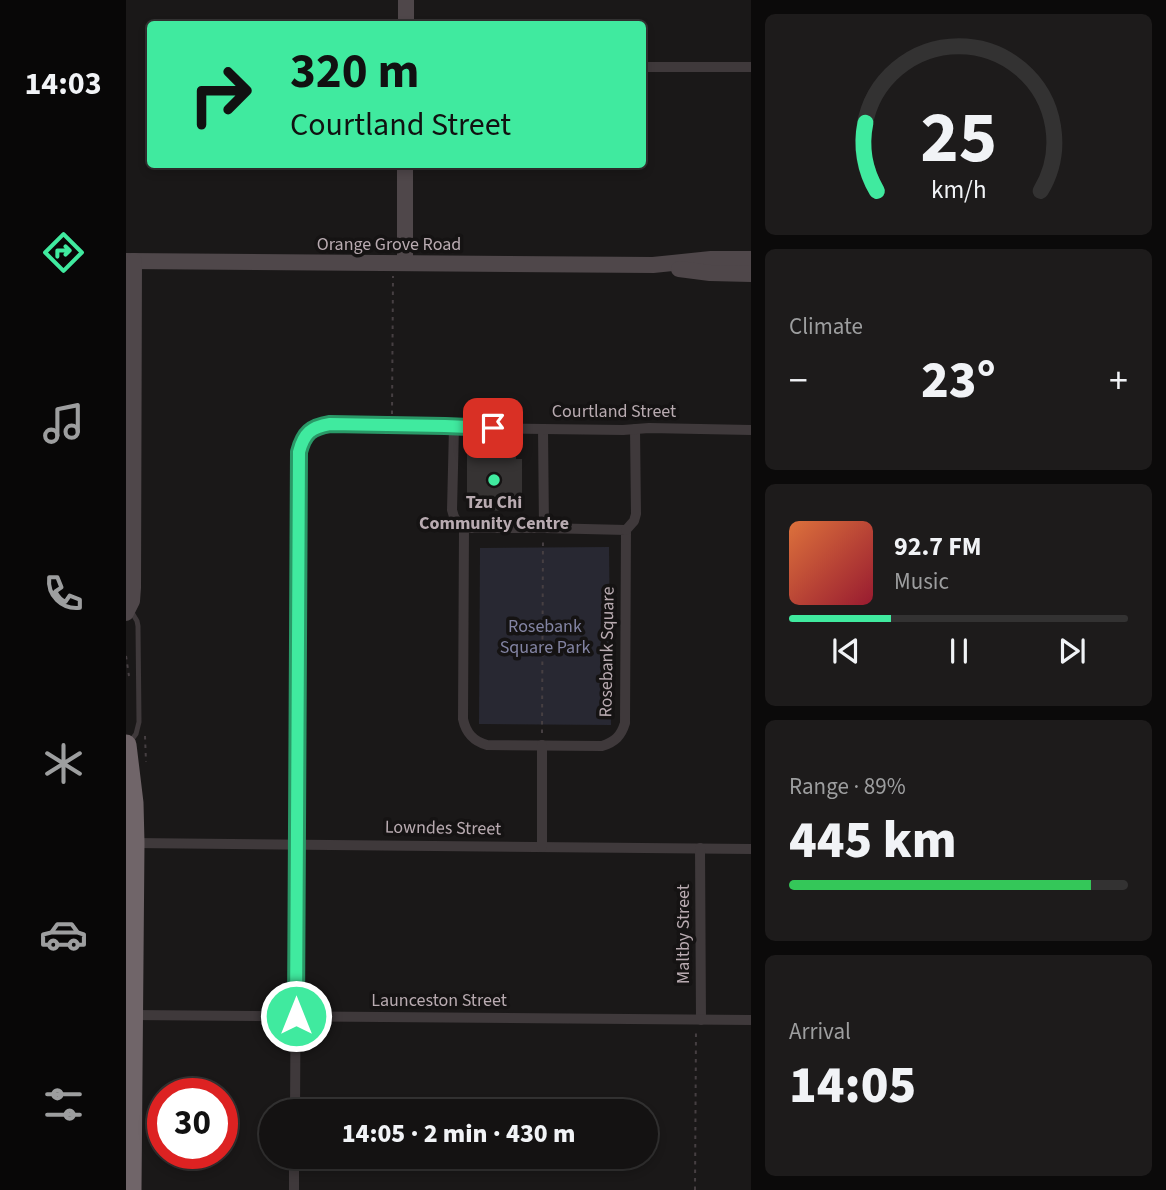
<!DOCTYPE html>
<html lang="en">
<head>
<meta charset="utf-8">
<style>
  body { margin:0; font-family:"Source Sans 3",sans-serif; background:#1d1b1b; color:#f1f3f6; height:100vh; display:flex; flex-direction:column; font-size:26px; white-space:nowrap }
  * { box-sizing:border-box; margin:0 }
  p { font-size:23px; color:#9d9e9f }
  .icon { flex:none; width:38px; height:38px; fill:none; stroke:currentColor; stroke-width:2; stroke-linecap:round; stroke-linejoin:round }
  .map { position:relative; flex:1; overflow:hidden }
  .panel { display:flex; flex-direction:column; gap:14px; padding:14px; background:#0b0a0a; width:415px }
  .panel>* { flex:none }
  .top-card { position:absolute; left:21px; top:21px; width:499px; height:147px; border-radius:7px; box-shadow:0 4px 10px #0003,0 0 0 2px #333232; background:#40ea9f; color:#111; overflow:hidden }
  .speed { position:absolute; left:21px; top:1078px; display:flex; gap:14px; font-size:35px; font-weight:700; text-align:center }
  .speed>* { display:grid; place-content:center; width:91px; height:91px; border-radius:50%; background:#141212; box-shadow:0 4px 10px #0003,0 0 0 2px #333232; line-height:1 }
  .speed .limit { border:10px solid #d22; background:#fff; color:#111 }
  .pin { position:absolute; display:grid; place-items:center; width:60px; height:60px; color:#fff; margin:-30px; border-radius:14px; box-shadow:0 4px 10px #0006 }
  .me { position:absolute; width:77px; margin:-38px; rotate:0deg; stroke-linejoin:round; filter:drop-shadow(0 0 5px #0008) }
  .turn { display:flex; align-items:center; gap:24px; height:147px; padding:0 28px; font-size:32px }
  .turn .icon { width:91px; height:91px; stroke-width:2.5 }
  .turn b { display:block; font-size:49px; line-height:60px }
  .big { font-size:52px; font-weight:800; line-height:1.1 }
  .panel .widget { flex:1; display:flex; flex-direction:column; justify-content:center; gap:10px; min-width:0; padding:0 24px; border-radius:10px; background:#1d1b1b }
  .panel .dial { align-items:center; gap:0 }
  .dial svg { height:182px; overflow:visible; fill:none; stroke:#333232; stroke-width:7; stroke-linecap:round; text-anchor:middle }
  .dial text { fill:#f1f3f6; stroke:none }
  .song { display:flex; align-items:center; gap:21px }
  .cover { width:84px; height:84px; border-radius:10px; background:linear-gradient(135deg,hsl(20 70% 55%),hsl(350 70% 35%)) }
  .played { height:7px; border-radius:4px; background:linear-gradient(90deg,#40ea9f 30%,#333232 30%) }
  .keys { display:flex; justify-content:space-around; direction:ltr }
  .heat { display:flex; justify-content:space-between; align-items:center; font-size:38px; direction:ltr }
  .charge { height:10px; border-radius:5px; background:linear-gradient(90deg,#34c759 89%,#333232 0) }
  .trip { position:absolute; left:133px; top:1099px; width:399px; height:70px; border-radius:35px; background:#141212; box-shadow:0 4px 10px #0003,0 0 0 2px #333232; font-weight:800; line-height:70px; text-align:center }
  main { display:flex; flex:1; min-height:0 }
  .tab-bar { display:flex; flex-direction:column; width:126px; justify-content:space-around; align-items:center; background:#080707; color:#9d9e9f }
  .tab-bar .icon { width:49px; height:49px }
  .tab-bar .active { color:#40ea9f }
  .tab-bar b { font-size:32px; color:#f1f3f6 }
  .map>svg:first-child { display:block }
  .green { fill:#282832 }
  .building { fill:#363333 }
  .lines { fill:none; stroke-linecap:round; stroke-linejoin:round }
  .path { stroke:#463f42; stroke-width:2; stroke-dasharray:3.5 5; stroke-linecap:butt }
  .lane { stroke:#3f393b; stroke-width:5 }
  .street { stroke:#3f393b; stroke-width:10 }
  .secondary { stroke:#4f474a; stroke-width:16 }
  .highway { stroke:#706569; stroke-width:21 }
  .route-casing { stroke:#2a9867; stroke-width:18 }
  .route { stroke:#40ea9f; stroke-width:12 }
  .poi-dot { fill:#40ea9f; stroke:#151313; stroke-width:2.5 }
  .labels { text-anchor:middle; dominant-baseline:central; stroke-width:7; stroke-linejoin:round; paint-order:stroke }
  .street-label { font-size:18px; fill:#b9abb1; stroke:#151313 }
  .poi-label { font-size:18px; font-weight:bold; fill:#b9abb1; stroke:#151313 }
  .park-label { font-size:18px; fill:#8384a3; stroke:#151313 }
</style>
</head>
<body>
<main>
<nav class="tab-bar">
<b>14:03</b>
<svg class="icon active" aria-label="directions" viewBox="0 0 24 24"><path d="M12 3l9 9-9 9-9-9zM9 14v-3h6M13 9l2 2-2 2"/></svg>
<svg class="icon" aria-label="music" viewBox="0 0 24 24"><path d="M9 18V5l10-2v13"/><circle cx="6" cy="18" r="3"/><circle cx="16" cy="16" r="3"/></svg>
<svg class="icon" aria-label="phone" viewBox="0 0 24 24"><path d="M5 4h4l2 5-3 2q2 4 5 5l2-3 5 2v4C11 20 4 13 5 4z"/></svg>
<svg class="icon" aria-label="climate" viewBox="0 0 24 24"><path d="M12 3v18M4 7l16 10M4 17L20 7"/></svg>
<svg class="icon" aria-label="car" viewBox="0 0 24 24"><path d="M5 17H2v-5l4-1 3-4h7l3 4 3 1v5h-3M9 17h6M6 11h13"/><circle cx="7" cy="17" r="2"/><circle cx="17" cy="17" r="2"/></svg>
<svg class="icon" aria-label="filters" viewBox="0 0 24 24"><path d="M4 7h16M4 17h16"/><circle cx="9" cy="7" r="2"/><circle cx="15" cy="17" r="2"/></svg>
</nav>
<div class="map">
<svg width="626" height="1190" viewBox="0 0 626 1190">
  <rect width="100%" height="100%" fill="#1a1818"/>
  <path class="green" d="M 483,547 L 485,725 L 353,724 L 354,548 Z"/>
  <path class="building" d="M 341,448 L 390,448 L 390,459 L 396,459 L 396,500 L 389,500 L 389,511 L 341,510 Z"/>
  <g class="lines">
    <g class="path">
      <path d="M 266,414 L 267,276"/>
      <path d="M 0,656 L 3,676"/>
      <path d="M 416,733 L 417,539"/>
      <path d="M 19,736 L 20,762"/>
      <path d="M 569,1190 L 570,1030"/>
    </g>
    <path class="lane" d="M 3,743 L 10,734 L 13,722 L 12,626 L 11,621 L 5,611"/>
    <g class="street">
      <path d="M 516,67 L 626,67"/>
      <path d="M 328,427 L 326,510 C 328,519 331,523 338,528"/>
      <path d="M 417,429 L 418,528"/>
      <path d="M 338,528 L 418,528 L 500,530 L 499,723 C 495,736 489,742 476,746 L 361,745 C 347,741 340,733 337,719 Z"/>
      <path d="M 500,530 L 508,521 L 510,514 L 509,429"/>
      <path d="M 8,843 L 626,849"/>
      <path d="M 416,847 L 416,745"/>
      <path d="M 574,848 L 575,1020"/>
      <path d="M 5,1015 L 626,1020"/>
      <path d="M 169,1111 L 173,452 C 178,433 185,427 204,424 L 319,426 L 342,428 L 417,429 L 497,430 L 523,428 L 626,430"/>
      <path d="M 168,1190 L 168,1157"/>
    </g>
    <g class="secondary">
      <path d="M 280,24 L 280,0"/>
      <path d="M 279,164 L 279,263"/>
      <path d="M 0,261 L 527,265 L 585,259 L 626,259"/>
      <path d="M 553,269 L 584,273 L 626,274"/>
      <path d="M 0,613 L 6,601 L 7,588 L 8,261"/>
    </g>
    <path class="highway" d="M 0,745 L 7,803 L 8,843 L 5,1190"/>
  </g>
  <g class="lines">
    <g class="route-casing">
      <path id="route" d="M 170,1016 L 173,452 C 178,433 185,427 204,424 L 319,426 L 367,428"/>
    </g>
    <use href="#route" class="route"/>
  </g>
  <circle class="poi-dot" cx="368" cy="480" r="7"/>
  <g class="labels">
    <g class="street-label">
      <text x="263" y="244">Orange Grove Road</text>
      <text x="488" y="411">Courtland Street</text>
      <text transform="translate(481 652) rotate(-89)">Rosebank Square</text>
      <text transform="translate(317 828) rotate(1)">Lowndes Street</text>
      <text transform="translate(557 934) rotate(-90)">Maltby Street</text>
      <text x="313" y="1000">Launceston Street</text>
    </g>
    <g class="poi-label">
      <text x="368" y="502">Tzu Chi<tspan x="368" dy="21">Community Centre</tspan></text>
    </g>
    <g class="park-label">
      <text x="419" y="626">Rosebank<tspan x="419" dy="21">Square Park</tspan></text>
    </g>
  </g>
</svg>
<div class="speed"><div class="limit">30</div></div>
<div class="pin" style="left:367px;top:428px;background:#d93025"><svg class="icon" aria-label="arrive" viewBox="0 0 24 24"><path d="M6 21V4h12l-3 4 3 4H6"/></svg></div>
<svg class="me" style="left:170px;top:1016px" viewBox="-20 -20 40 40"><circle r="17" fill="#40ea9f" stroke="#fff" stroke-width="3"/><path d="M0-11L8 9 0 5-8 9z" fill="#fff"/></svg>
<div class="trip">14:05 · 2 min · 430 m</div>
<div class="top-card">
<div class="turn"><svg class="icon" aria-label="right" viewBox="0 0 24 24"><path d="M7 20v-9h11M14 6l5 5-5 5"/></svg><div><b>320 m</b>Courtland Street</div></div>
</div>
</div>
<section class="panel">
<div class="widget dial"><svg viewBox="0 0 100 80">
<path d="M14 69A42 42 0 1 1 86 69"/>
<path d="M14 69A42 42 0 0 1 9 39" stroke="#40ea9f"/>
<text x="50" y="56" font-size="32" font-weight="700">25</text>
<text x="50" y="72" font-size="11">km/h</text>
</svg></div>
<div class="widget"><p>Climate</p>
<div class="heat"><a>−</a><b class="big">23°</b><a>+</a></div>
</div>
<div class="widget">
<div class="song"><i class="cover"></i><div><b>92.7 FM</b><p>Music</p></div></div>
<div class="played"></div>
<div class="keys"><svg class="icon" aria-label="previous" viewBox="0 0 24 24"><path d="M18 5L8 12l10 7zM5 5v14"/></svg><svg class="icon" aria-label="pause" viewBox="0 0 24 24"><path d="M8 5v14M16 5v14"/></svg><svg class="icon" aria-label="next" viewBox="0 0 24 24"><path d="M6 5l10 7-10 7zM19 5v14"/></svg></div>
</div>
<div class="widget"><p>Range · 89%</p><b class="big">445 km</b><div class="charge"></div></div>
<div class="widget"><p>Arrival</p><b class="big">14:05</b></div>
</section>
</main>
</body>
</html>
